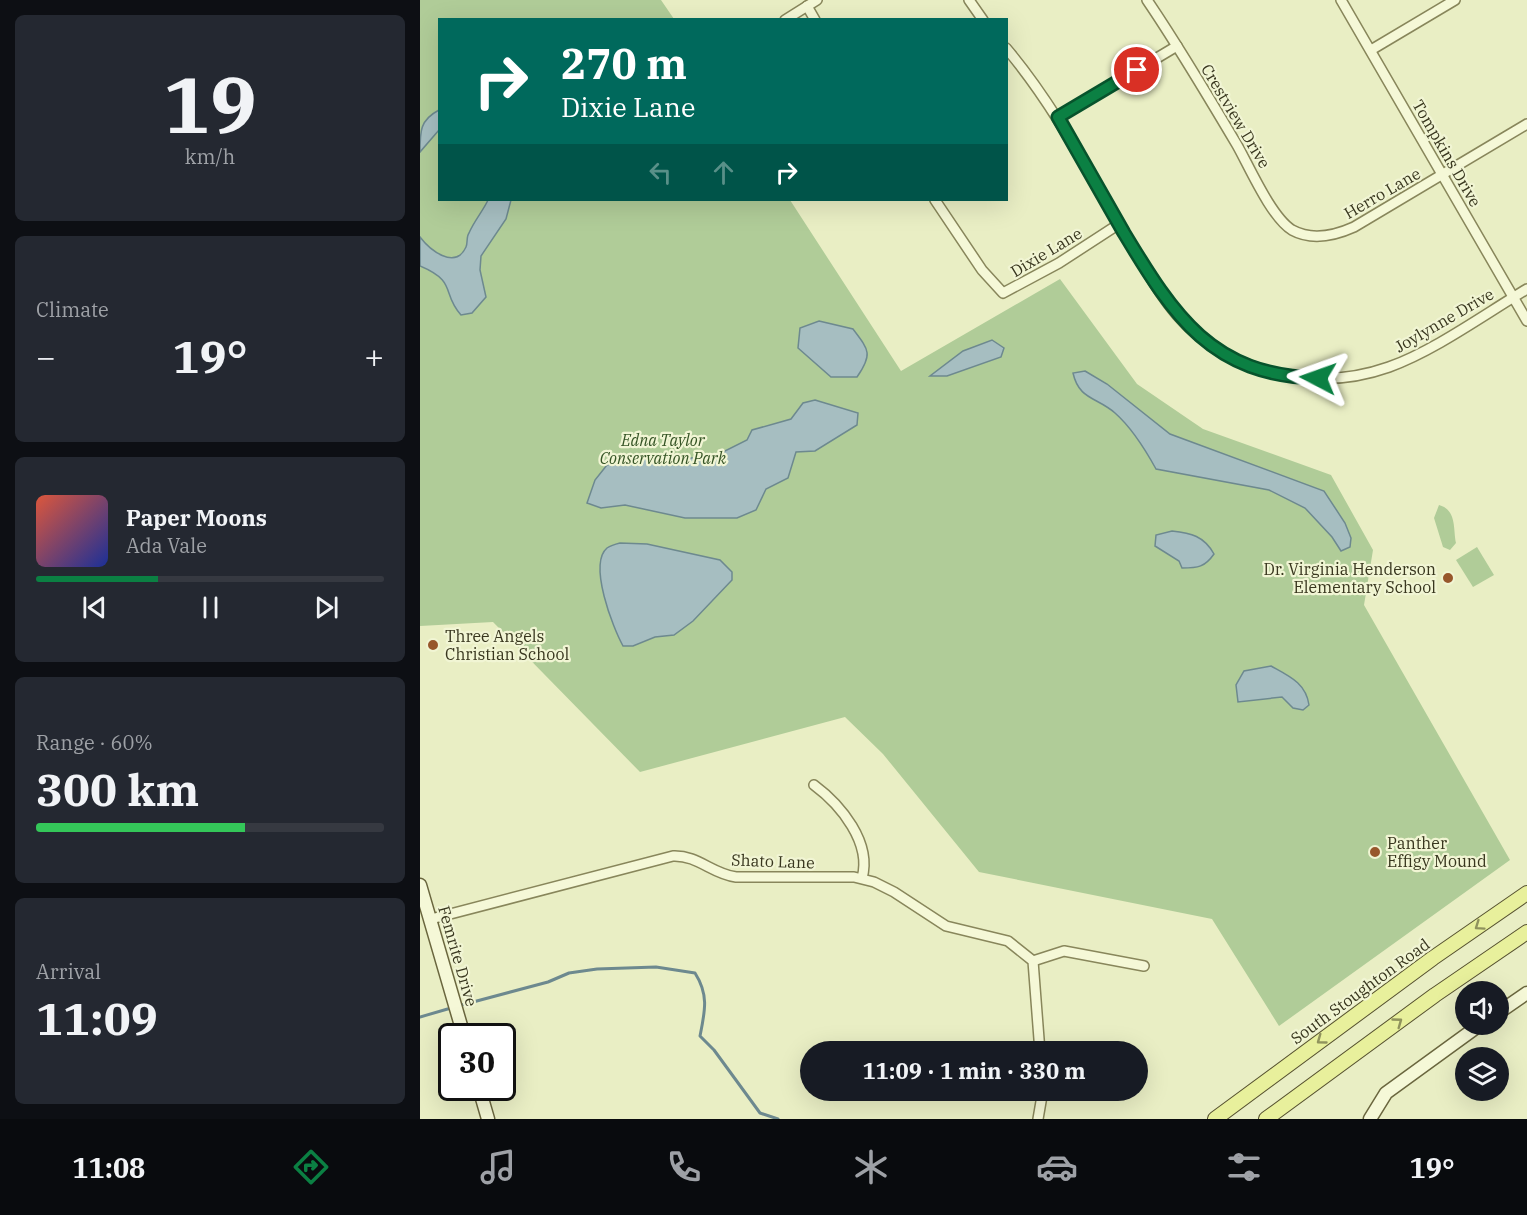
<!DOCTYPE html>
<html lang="en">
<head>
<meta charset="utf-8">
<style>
  body { margin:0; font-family:"IBM Plex Serif",serif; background:#242831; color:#f1f3f6; height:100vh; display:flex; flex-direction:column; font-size:22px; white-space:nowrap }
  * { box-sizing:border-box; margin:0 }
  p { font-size:20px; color:#9ea1a6 }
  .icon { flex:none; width:33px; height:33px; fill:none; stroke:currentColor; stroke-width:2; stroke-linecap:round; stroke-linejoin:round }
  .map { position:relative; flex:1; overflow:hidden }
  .side { display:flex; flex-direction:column; gap:15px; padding:15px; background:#0d0f14; width:420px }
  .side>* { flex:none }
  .hud { position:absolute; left:18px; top:18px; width:570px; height:183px; border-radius:0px; box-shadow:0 6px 24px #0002; background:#00695c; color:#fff; overflow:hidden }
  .controls { position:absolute; left:1035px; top:981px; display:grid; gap:12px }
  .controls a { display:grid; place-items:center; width:54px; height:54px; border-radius:50%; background:#171b24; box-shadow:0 6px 24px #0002; font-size:30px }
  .speed { position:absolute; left:18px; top:1023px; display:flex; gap:12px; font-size:30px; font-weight:700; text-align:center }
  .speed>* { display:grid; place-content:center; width:78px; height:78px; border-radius:50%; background:#171b24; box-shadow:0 6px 24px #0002; line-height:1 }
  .speed .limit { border:3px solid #111; border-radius:9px; background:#fff; color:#111 }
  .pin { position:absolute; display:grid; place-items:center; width:51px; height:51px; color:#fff; margin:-26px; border:3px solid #fff; border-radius:50%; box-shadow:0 2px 6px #0007 }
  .me { position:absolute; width:66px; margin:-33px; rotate:274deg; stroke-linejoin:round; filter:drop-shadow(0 0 4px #0008) }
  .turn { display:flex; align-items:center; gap:21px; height:126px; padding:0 24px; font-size:27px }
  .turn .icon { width:78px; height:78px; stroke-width:2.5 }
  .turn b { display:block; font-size:42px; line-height:51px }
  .lanes { display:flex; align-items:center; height:57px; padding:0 24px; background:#0003; justify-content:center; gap:30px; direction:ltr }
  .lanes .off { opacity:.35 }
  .big { font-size:45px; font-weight:700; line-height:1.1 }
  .side .widget { flex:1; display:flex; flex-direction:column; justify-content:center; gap:9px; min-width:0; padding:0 21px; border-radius:9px; background:#242831 }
  .side .dial { align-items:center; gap:0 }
  .dial b { font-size:78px; line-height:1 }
  .song { display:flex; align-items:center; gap:18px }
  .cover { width:72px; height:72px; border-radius:9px; background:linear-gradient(135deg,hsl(10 70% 55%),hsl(230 70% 35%)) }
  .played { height:6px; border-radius:3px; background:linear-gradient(90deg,#0b8043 35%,#363941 35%) }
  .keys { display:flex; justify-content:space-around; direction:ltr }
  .heat { display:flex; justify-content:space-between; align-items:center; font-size:33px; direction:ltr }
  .charge { height:9px; border-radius:4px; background:linear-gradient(90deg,#34c759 60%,#363941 0) }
  .trip { position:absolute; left:380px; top:1041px; width:348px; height:60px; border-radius:30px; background:#171b24; box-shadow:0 6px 24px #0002; font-weight:700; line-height:60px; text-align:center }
  .tabs { display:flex; height:96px; justify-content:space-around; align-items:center; background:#090b0e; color:#9ea1a6 }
  .tabs .icon { width:42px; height:42px }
  .tabs .current { color:#0b8043 }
  .tabs b { font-size:27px; color:#f1f3f6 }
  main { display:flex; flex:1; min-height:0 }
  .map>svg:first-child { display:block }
  .park { fill:#b0cc98 }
  .water { fill:#a6bec1; stroke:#6d898f; stroke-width:1.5 }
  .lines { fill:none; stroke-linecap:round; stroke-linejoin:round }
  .stream { stroke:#6d898f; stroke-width:3 }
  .street-casing { stroke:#88865b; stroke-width:12 }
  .secondary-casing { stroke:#6a663e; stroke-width:15 }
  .primary-casing { stroke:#56512f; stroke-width:16 }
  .street { stroke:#f5f8d7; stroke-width:9 }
  .secondary { stroke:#f5f8d7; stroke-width:12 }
  .primary { stroke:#e8f09c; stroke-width:14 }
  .oneway { stroke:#90935d }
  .route-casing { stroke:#07532c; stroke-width:15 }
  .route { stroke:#0b8043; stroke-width:10 }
  .poi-dot { fill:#97572b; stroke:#f1f5d4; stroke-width:2 }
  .labels { text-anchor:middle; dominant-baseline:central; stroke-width:4.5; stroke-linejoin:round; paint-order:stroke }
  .street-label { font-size:16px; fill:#38361e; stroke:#f1f5d4 }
  .park-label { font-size:16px; font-style:italic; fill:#355425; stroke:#f1f5d4 }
  .poi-label { font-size:16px; fill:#38361e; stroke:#f1f5d4; text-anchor:start }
</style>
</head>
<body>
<main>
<section class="side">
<div class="widget dial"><b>19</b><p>km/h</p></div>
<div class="widget"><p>Climate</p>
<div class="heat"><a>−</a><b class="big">19°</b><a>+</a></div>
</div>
<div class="widget">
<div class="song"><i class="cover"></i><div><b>Paper Moons</b><p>Ada Vale</p></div></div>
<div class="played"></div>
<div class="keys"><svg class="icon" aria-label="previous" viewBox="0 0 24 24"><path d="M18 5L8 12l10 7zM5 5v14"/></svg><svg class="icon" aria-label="pause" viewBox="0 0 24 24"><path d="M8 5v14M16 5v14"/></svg><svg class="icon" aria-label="next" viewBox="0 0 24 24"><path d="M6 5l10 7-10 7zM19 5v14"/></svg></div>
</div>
<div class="widget"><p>Range · 60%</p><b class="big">300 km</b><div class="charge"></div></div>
<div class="widget"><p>Arrival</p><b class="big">11:09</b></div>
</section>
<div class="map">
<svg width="1107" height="1119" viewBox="0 0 1107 1119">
  <rect width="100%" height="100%" fill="#e9eec4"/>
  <g class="park">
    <path d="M 0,0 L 241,0 L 254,19 L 20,20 L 20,200 L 370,200 L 481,371 L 640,279 L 717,384 L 783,429 L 911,475 L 953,550 L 944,605 L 1090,860 L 859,1026 L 792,919 L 559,872 L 463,754 L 425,717 L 220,772 L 73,622 L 0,626 Z"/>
    <path d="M 1019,505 C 1037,510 1033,529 1036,543 L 1030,550 L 1023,547 L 1014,518 Z"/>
    <path d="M 1057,547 L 1074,575 L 1053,587 L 1036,560 Z"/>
  </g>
  <g class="water">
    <path d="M 19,110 L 19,130 L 0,152 C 0,131 0,120 19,110 Z"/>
    <path d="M 68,200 L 91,200 L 86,219 L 61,256 L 60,270 L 66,297 L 52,313 L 41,315 C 21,293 38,282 0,266 L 0,237 C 9,249 35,271 46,247 C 48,243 46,237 49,233 C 54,221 63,211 68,200 Z"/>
    <path d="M 399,321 L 433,329 C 449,350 453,354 437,377 L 411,377 L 378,348 L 380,328 Z"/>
    <path d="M 572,340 L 584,348 L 581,357 L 527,376 L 510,376 L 543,351 Z"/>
    <path d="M 665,371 L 687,384 L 750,434 L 904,491 L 925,523 L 931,538 L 930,547 L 921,551 L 912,537 L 885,508 L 849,490 L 736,469 C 725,449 712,428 695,413 C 677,397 659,400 653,373 Z"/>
    <path d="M 395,400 L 438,413 L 437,425 L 395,451 L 376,452 L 368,478 L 346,489 L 336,510 L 317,518 L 265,518 L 205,505 L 181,508 L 167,503 L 175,480 L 187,465 L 213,457 L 273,458 L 297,455 L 327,440 L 332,430 L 371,419 L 383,403 Z"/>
    <path d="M 752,531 C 771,533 784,536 794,554 C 785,567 778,568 762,568 L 759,561 L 735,546 L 736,535 Z"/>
    <path d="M 200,543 L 227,544 L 300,560 L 312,572 L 312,580 L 273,621 L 254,635 L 235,637 L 213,646 L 203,646 C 193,628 168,564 187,548 C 190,546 196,544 200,543 Z"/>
    <path d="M 851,666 C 869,676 886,683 889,705 L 883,710 L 873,708 L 862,697 L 818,702 L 816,685 L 824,671 Z"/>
  </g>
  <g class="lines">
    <g class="stream">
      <path d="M 38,1006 L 128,982 L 149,973 L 177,969 L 236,967 L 275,973 C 289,995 285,1011 280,1036 L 294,1050 L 340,1113 L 358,1119"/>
      <path d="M 0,1017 L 31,1008"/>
    </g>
    <g class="street-casing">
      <g id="street">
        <path d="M 549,0 L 563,20"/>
        <path d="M 727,0 C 759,47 788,96 817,145 C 829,166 851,217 872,230 C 892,241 914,236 934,227 L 1107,124"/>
        <path d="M 921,0 L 1107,321"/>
        <path d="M 387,6 L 395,20"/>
        <path d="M 365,20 L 397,0"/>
        <path d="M 586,48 C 635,106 669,173 708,239 C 723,264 737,292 757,315 C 808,374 896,393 969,367 C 1014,351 1065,314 1107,289"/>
        <path d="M 951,50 L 1035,0"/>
        <path d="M 638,117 L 757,46"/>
        <path d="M 515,200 L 562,270 L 583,293 L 639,263 L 699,224"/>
        <path d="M 394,785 C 421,805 452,843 442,878"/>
        <path d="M 11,919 L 253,856 C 278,855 292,874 316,877 L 434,877 L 454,882 L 474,892 L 526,926 L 588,941 L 613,961 L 620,1052"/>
        <path d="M 613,961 L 644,951 L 724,966"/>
        <path d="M 618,1119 L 623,1090"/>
      </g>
    </g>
    <g class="secondary-casing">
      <g id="secondary">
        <path d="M 0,885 L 44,1036"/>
        <path d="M 1078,1013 L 1107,993"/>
        <path d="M 59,1088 L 68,1119"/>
        <path d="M 950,1119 L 966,1093 L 1061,1024"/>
      </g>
    </g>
    <g class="primary-casing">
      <g id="primary">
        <path d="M 795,1119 L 1013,958 L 1107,893"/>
        <path d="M 846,1119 L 1015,995 L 1107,932"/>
      </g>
    </g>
    <use href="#street" class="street"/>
    <use href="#secondary" class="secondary"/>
    <use href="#primary" class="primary"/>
  </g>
  <defs><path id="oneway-chevron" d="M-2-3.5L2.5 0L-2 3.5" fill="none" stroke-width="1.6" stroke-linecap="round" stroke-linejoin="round" transform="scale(1.5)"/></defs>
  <g class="oneway">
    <use href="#oneway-chevron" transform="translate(1059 926) rotate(145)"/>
    <use href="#oneway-chevron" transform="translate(978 1022) rotate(-36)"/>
    <use href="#oneway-chevron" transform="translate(901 1040) rotate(144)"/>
  </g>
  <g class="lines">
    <g class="route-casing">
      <path id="route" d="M 717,70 L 638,117 C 660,156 682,195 704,233 C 754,316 792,376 898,378"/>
    </g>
    <use href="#route" class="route"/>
  </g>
  <g class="poi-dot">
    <circle cx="1028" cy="578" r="6"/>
    <circle cx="13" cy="645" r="6"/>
    <circle cx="955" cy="852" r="6"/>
  </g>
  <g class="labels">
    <g class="street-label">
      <text transform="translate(816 116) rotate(59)">Crestview Drive</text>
      <text transform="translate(1027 153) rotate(60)">Tompkins Drive</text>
      <text transform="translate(962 193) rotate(-30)">Herro Lane</text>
      <text transform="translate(626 252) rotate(-31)">Dixie Lane</text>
      <text transform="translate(1024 320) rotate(-30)">Joylynne Drive</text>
      <text transform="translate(353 861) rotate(2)">Shato Lane</text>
      <text transform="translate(38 956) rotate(74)">Femrite Drive</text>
      <text transform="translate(940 991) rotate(-36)">South Stoughton Road</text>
    </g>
    <g class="park-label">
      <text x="243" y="440">Edna Taylor<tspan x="243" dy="18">Conservation Park</tspan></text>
    </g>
    <g class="poi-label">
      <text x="1016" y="569" text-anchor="end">Dr. Virginia Henderson<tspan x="1016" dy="18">Elementary School</tspan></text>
      <text x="25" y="636">Three Angels<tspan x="25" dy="18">Christian School</tspan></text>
      <text x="967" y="843">Panther<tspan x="967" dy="18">Effigy Mound</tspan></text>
    </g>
  </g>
</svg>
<div class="controls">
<a><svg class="icon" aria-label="sound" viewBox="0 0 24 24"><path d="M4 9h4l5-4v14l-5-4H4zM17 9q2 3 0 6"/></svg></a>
<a><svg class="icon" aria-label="layers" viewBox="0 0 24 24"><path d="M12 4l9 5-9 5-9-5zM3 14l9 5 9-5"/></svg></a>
</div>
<div class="speed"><div class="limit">30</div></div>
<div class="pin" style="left:717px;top:70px;background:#d93025"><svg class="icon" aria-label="arrive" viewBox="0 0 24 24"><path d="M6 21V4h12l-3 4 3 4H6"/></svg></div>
<svg class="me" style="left:898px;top:378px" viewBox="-20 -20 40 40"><path d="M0-17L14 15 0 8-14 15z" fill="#0b8043" stroke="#fff" stroke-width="4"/></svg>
<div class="trip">11:09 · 1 min · 330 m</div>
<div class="hud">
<div class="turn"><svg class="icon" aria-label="right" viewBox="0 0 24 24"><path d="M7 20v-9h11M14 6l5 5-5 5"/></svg><div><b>270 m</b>Dixie Lane</div></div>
<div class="lanes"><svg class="icon off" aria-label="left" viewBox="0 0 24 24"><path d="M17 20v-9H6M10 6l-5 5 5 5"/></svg><svg class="icon off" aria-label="ahead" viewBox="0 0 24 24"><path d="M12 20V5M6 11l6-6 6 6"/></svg><svg class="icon" aria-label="right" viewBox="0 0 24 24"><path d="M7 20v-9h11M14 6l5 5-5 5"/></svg></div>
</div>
</div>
</main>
<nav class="tabs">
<b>11:08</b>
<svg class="icon current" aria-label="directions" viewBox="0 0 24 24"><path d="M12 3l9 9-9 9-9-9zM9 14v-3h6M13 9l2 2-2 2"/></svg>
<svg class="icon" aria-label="music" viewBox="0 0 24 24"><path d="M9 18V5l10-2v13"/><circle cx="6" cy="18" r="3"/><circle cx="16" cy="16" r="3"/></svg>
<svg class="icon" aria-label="phone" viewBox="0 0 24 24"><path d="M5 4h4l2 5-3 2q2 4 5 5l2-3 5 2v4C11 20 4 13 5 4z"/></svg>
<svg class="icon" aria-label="climate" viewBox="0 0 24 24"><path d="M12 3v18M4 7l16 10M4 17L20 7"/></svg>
<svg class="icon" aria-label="car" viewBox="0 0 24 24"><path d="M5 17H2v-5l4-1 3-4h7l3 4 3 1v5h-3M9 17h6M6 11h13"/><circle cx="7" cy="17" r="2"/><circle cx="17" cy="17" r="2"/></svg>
<svg class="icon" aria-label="filters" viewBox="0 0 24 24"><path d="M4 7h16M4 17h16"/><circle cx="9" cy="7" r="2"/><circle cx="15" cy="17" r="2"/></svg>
<b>19°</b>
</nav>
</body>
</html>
